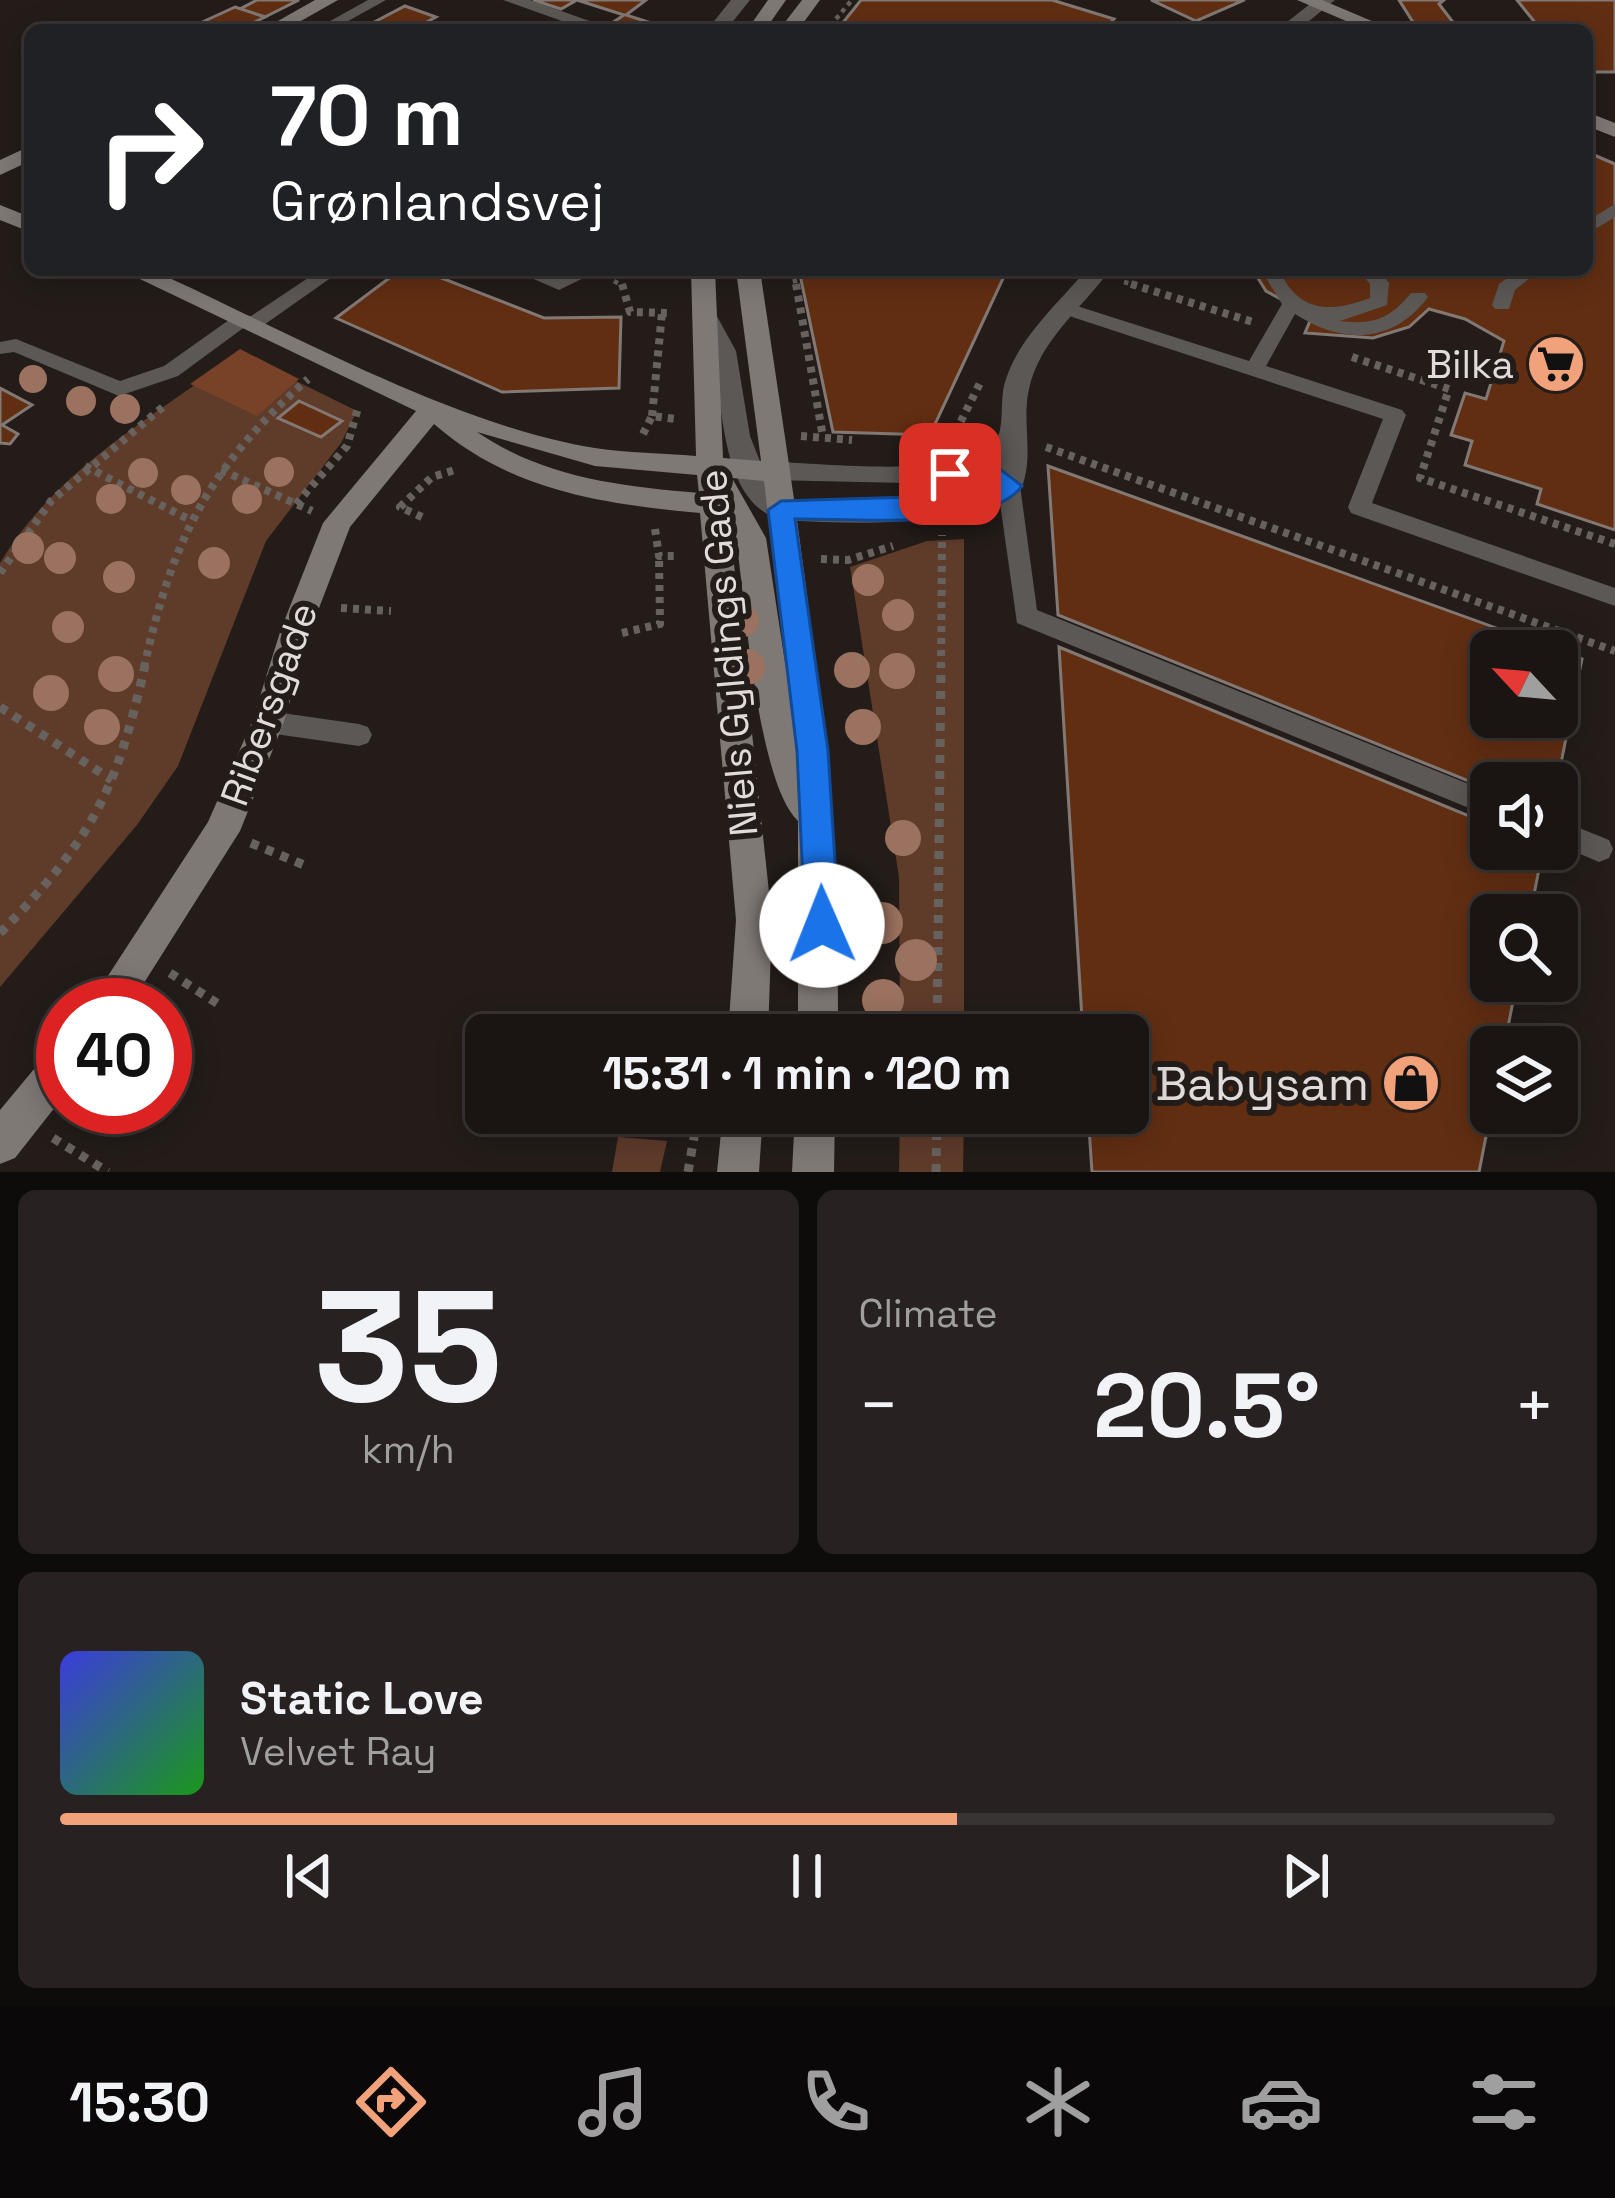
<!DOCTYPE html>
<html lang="en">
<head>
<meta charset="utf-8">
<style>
  body { margin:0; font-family:"Space Grotesk",sans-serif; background:#272221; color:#f1f3f6; height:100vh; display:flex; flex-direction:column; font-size:45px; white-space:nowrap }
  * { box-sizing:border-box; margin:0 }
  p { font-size:39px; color:#9f9fa0 }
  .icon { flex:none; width:66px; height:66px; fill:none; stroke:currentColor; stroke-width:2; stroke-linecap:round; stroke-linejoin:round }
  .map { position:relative; height:1172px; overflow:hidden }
  .drawer { display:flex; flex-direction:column; gap:18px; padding:18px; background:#0e0c0a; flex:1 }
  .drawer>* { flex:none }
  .top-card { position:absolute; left:24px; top:24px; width:1569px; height:252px; border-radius:18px; box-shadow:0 6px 30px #0003,0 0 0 3px #383433; background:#202124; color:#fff; overflow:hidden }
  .needle { width:78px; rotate:296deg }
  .tools { position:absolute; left:1470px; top:630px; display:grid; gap:24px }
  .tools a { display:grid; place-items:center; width:108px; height:108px; border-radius:18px; background:#1a1513; box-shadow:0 6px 30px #0003,0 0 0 3px #383433; font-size:60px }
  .speed { position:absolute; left:36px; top:978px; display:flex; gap:24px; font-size:60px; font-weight:700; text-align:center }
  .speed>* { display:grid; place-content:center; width:156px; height:156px; border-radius:50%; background:#1a1513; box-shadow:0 6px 30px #0003,0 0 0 3px #383433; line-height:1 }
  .speed .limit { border:18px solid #d22; background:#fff; color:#111 }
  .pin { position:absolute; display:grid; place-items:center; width:102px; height:102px; color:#fff; margin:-51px; border-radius:24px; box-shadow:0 6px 18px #0006 }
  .me { position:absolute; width:132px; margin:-66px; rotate:359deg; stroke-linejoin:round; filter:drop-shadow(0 0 9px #0008) }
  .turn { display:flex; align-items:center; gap:42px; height:252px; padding:0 48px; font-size:54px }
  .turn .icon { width:156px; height:156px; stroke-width:2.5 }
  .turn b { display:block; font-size:84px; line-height:102px }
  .big { font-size:90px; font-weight:700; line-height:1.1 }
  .drawer .card { flex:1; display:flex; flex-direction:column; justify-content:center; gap:18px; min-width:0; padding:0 42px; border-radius:18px; background:#272221 }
  .drawer .dial { align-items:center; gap:0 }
  .dial b { font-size:156px; line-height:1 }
  .song { display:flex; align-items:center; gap:36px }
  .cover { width:144px; height:144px; border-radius:18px; background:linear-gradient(135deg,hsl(240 70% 55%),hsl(120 70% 35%)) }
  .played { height:12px; border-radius:6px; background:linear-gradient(90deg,#f1a27b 60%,#383433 60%) }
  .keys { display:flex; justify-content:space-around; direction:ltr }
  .heat { display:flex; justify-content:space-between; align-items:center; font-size:66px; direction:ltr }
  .drawer .tiles { flex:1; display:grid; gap:18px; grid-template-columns:1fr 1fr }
  .card:last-child { grid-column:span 2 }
  .trip { position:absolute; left:465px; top:1014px; width:684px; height:120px; border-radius:18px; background:#1a1513; box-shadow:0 6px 30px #0003,0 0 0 3px #383433; font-weight:700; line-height:120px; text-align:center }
  .dock { display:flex; height:192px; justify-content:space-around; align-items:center; background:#0a0808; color:#9f9fa0 }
  .dock .icon { width:84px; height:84px }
  .dock .on { color:#f1a27b }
  .dock b { font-size:54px; color:#f1f3f6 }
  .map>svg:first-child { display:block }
  .green { fill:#5f3b2a }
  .forest { fill:#774227 }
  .building { fill:#612e12; stroke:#827975; stroke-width:3; fill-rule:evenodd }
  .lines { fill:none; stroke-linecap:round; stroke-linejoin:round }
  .path-far2 { stroke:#68625f; stroke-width:4.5; stroke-dasharray:4.5 4.5; stroke-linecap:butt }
  .path-far1 { stroke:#68625f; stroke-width:8; stroke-dasharray:6 6; stroke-linecap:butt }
  .path { stroke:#68625f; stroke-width:9; stroke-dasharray:8 8; stroke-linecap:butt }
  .lane { fill:#5c5856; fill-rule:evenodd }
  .street { fill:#5c5856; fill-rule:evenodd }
  .secondary { fill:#7f7976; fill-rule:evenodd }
  .tree { fill:#9b725f }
  .route { fill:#1a73e8; stroke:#114b97; stroke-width:3 }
  .labels { text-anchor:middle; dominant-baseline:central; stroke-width:12; stroke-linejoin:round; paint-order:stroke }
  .poi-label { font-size:39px; fill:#e1dcda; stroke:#231c19; text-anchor:end }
  .street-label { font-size:39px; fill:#e1dcda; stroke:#231c19 }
  .near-poi-label { font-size:48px; fill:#e1dcda; stroke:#231c19; text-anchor:end }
</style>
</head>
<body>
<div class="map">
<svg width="1615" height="1172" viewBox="0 0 1615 1172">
  <rect width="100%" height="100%" fill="#231c19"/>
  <g class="green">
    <path d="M 239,353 L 357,411 L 341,443 L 266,541 L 178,766 L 137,825 L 0,987 L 0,563 C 58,467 150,420 239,353 Z"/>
    <path d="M 964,539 L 964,1035 L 900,1035 L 899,877 L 850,567 L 927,541 Z"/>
    <path d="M 900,1113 L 964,1113 L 963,1172 L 899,1172 Z"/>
    <path d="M 618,1137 L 667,1141 L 660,1172 L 612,1172 Z"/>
  </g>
  <path class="forest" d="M 240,349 L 299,379 L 257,416 L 190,384 Z"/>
  <g class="building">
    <path d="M 257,0 L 299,0 L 265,17 L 240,9 Z"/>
    <path d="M 533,0 L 646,0 L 626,15 L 670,29 L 627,30 L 609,25 L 624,15 L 577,0 L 561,9 Z"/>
    <path d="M 861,0 L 1052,0 L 1114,19 L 1103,30 L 837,30 Z"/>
    <path d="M 1151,0 L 1239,0 L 1242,1 L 1196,21 Z"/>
    <path d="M 1399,0 L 1444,0 L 1439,4 L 1459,30 L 1418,30 Z"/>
    <path d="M 1517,0 L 1615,0 L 1615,72 L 1587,72 L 1587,30 L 1541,30 Z"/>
    <path d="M 405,6 L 436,17 L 412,30 L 359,30 Z"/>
    <path d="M 235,7 L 265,17 L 238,30 L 185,30 Z"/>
    <path d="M 1587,152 L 1615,164 L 1615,530 L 1537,504 L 1541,489 L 1465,465 L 1472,441 L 1451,435 L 1465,393 L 1486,399 L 1504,341 L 1465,319 L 1429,309 L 1409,327 L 1373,338 L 1305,333 L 1312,316 L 1266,291 L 1256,275 L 1257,270 L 1587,270 Z"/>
    <path d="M 400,270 L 421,270 L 544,318 L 621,317 L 619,388 L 502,392 L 336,318 Z"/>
    <path d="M 799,270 L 1007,270 L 930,435 L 833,432 Z"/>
    <path d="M 0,388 L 32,405 L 2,425 L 18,434 L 10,444 L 0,443 Z"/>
    <path d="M 299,401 L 342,421 L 321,437 L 278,418 Z"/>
    <path d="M 1048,466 L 1582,659 L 1557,783 L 1491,783 L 1491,790 L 1058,615 ZM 1491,651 L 1557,651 L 1557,717 L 1491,717 Z"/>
    <path d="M 1059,647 L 1491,825 L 1491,849 L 1521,849 L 1519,856 L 1540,864 L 1530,915 L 1491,915 L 1491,981 L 1517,981 L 1504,1047 L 1491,1047 L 1491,1111 L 1479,1172 L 1092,1172 L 1088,1113 L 1128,1113 L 1128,1035 L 1083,1035 Z"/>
  </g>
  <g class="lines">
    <g class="path-far2">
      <path d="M 836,19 L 852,0"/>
      <path d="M 793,270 L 796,287"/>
      <path d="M 614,281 L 625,287"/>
      <path d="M 1124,282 L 1141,287"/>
    </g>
    <g class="path-far1">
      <path d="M 622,284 L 630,312 L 672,313"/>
      <path d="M 796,284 L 823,437"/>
      <path d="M 1131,284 L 1253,322"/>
      <path d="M 1352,357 L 1449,389 L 1420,478 L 1615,544"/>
      <path d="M 652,416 L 662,313"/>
      <path d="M 643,434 L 652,416 L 675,419"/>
      <path d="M 801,436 L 852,440"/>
      <path d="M 950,443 L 981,381"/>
      <path d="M 1046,447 L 1615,651"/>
      <path d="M 85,466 L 188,519"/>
      <path d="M 221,470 L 312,511"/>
      <path d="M 296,504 L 347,446 L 358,408"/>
      <path d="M 422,517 L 400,507 L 432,477 L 458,469"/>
      <path d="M 655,529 L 659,556 L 676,556"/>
      <path d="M 821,559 L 848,560 L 893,546"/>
      <path d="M 0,573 L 51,501 L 164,406"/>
      <path d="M 341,608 L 391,611"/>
      <path d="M 622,633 L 660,624 L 659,556"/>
      <path d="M 144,668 C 172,539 209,467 308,379"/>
      <path d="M 941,668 L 942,535"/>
    </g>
    <g class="path">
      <path d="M 0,707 L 112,780"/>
      <path d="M 251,843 L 304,865"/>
      <path d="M 0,933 C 91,841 117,791 145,665"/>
      <path d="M 170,973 L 223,1007"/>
      <path d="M 937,1035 L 941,665"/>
      <path d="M 53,1138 L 108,1172"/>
      <path d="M 688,1172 L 698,1114"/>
      <path d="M 936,1172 L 937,1113"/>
    </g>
    <g class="lane">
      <path d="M 368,0 L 386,0 L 332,30 L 314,30 Z"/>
      <path d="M 1107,22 L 1126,27 L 1128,30 L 1102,29 L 1100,26 Z"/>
      <path d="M 1615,204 L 1615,217 L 1587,234 L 1587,221 Z"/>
      <path d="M 320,270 L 342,270 L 261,327 L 246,326 L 178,376 L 119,396 L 14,352 L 0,354 L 0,342 L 16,339 L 120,381 L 164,366 L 236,315 L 251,316 Z"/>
      <path d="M 513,270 L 539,270 L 559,277 L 575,270 L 600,270 L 559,290 Z"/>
      <path d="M 1261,270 L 1279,270 C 1299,313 1330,313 1370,298 L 1370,284 L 1359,270 L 1378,270 L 1389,283 L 1387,305 L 1340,321 C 1373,325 1390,319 1411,293 L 1425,293 L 1428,297 C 1393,344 1343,345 1295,314 L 1266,366 L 1402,410 L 1406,415 L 1372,503 L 1615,588 L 1615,606 L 1351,513 L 1348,507 L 1383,419 L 1060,313 L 1057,309 L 1067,303 L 1074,305 L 1249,361 L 1282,304 Z"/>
      <path d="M 1519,270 L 1540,270 L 1515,290 L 1509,309 L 1495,309 L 1492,305 L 1499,284 Z"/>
      <path d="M 983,457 L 1020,486 L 1037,610 L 1491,793 L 1491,817 L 1017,623 L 998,489 L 972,465 Z"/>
      <path d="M 268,711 L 359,724 L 368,727 L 372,735 L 368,743 L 359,746 L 268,733 L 259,730 L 255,722 L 259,714 Z"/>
      <path d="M 1557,819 L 1609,840 L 1613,849 L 1609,858 L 1599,862 L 1557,844 Z"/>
    </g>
    <g class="street">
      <path d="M 503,0 L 530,0 L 615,30 L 587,30 Z"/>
      <path d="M 731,0 L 750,0 L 726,30 L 707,30 Z"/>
      <path d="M 1315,0 L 1335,0 L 1298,30 L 1277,30 Z"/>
      <path d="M 1086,270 L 1110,270 C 1082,308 1039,341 1029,389 C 1021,423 1036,461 1019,493 C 942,529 863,524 781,520 C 720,502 724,406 713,358 C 709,342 700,328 692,314 L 695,309 L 713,309 L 736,351 L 750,436 L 763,469 L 775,462 C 822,463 963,479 993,445 C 1006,431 999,401 1005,382 C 1018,338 1057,305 1086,270 ZM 998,467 L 996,480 C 931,510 859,504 789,500 L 770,480 L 951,484 Z"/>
    </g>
    <g class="secondary">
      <path d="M 315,0 L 338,0 L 285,30 L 262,30 Z"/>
      <path d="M 768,0 L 786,0 L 765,30 L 747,30 Z"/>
      <path d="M 802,0 L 820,0 L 798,30 L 779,30 Z"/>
      <path d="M 1297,0 L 1322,0 L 1393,30 L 1367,30 Z"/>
      <path d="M 1587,112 L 1615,123 L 1615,137 L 1587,126 Z"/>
      <path d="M 30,146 L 30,161 L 0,175 L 0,160 Z"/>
      <path d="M 0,205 L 30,217 L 30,232 L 0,220 Z"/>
      <path d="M 121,270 L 152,270 C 283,329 455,426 595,448 C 628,453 662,453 696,456 L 691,270 L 715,270 L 723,458 L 761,461 L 736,270 L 760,270 C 798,525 840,777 838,1035 L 798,1035 L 798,821 C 757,782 745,599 736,538 L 730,527 L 772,920 L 768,1035 L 728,1035 L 736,920 L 700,513 C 602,504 511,491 434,424 L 350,527 L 311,629 L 284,722 L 240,831 L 130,1005 L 89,1005 L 208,822 L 252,722 L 281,629 L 323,523 L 416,411 ZM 477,432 L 595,466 L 697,475 L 699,493 C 619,486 545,478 477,432 ZM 732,478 L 764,481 L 786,669 L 766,538 Z"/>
      <path d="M 63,1045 L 63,1097 L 15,1158 L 0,1164 L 0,1110 L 49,1051 Z"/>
      <path d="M 723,1113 L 763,1113 L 759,1172 L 717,1172 Z"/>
      <path d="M 795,1113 L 835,1113 L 834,1172 L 792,1172 Z"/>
    </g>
  </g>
  <g class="tree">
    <circle cx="33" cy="379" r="14"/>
    <circle cx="81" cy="401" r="15"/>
    <circle cx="125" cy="409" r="15"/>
    <circle cx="279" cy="472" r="15"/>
    <circle cx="143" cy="473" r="15"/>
    <circle cx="186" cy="490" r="15"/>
    <circle cx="111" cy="499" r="15"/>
    <circle cx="247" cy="499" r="15"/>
    <circle cx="28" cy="548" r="16"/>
    <circle cx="60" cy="558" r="16"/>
    <circle cx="214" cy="563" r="16"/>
    <circle cx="119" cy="577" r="16"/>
    <circle cx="868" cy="580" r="16"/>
    <circle cx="898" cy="615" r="16"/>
    <circle cx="743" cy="621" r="16"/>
    <circle cx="68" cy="627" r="16"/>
    <circle cx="747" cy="667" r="18"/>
    <circle cx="852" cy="670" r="18"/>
    <circle cx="897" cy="671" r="18"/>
    <circle cx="116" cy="674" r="18"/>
    <circle cx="51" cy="693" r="18"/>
    <circle cx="102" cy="727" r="18"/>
    <circle cx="863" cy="727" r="18"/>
    <circle cx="903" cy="838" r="18"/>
    <circle cx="882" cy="923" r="21"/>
    <circle cx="916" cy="960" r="21"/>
    <circle cx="883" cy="1000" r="21"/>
  </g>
  <path class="route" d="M 983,456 L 1022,486 C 986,533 851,518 795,519 L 828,751 L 839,925 L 834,936 L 822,940 L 810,936 L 805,925 L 797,751 L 768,510 L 781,501 L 974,495 L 991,485 L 979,475 L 950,482 L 938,474 L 941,467 Z"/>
  <defs>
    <g id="supermarket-disc" transform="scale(3)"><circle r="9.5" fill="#f1a27b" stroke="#231c19"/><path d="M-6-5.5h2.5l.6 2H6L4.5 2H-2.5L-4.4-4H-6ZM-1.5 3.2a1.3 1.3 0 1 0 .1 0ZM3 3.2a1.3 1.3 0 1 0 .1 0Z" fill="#111"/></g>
    <g id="shop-disc" transform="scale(3)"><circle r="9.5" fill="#f1a27b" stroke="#231c19"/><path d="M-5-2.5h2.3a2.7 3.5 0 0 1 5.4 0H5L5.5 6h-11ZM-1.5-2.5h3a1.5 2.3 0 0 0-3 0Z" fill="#111"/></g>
  </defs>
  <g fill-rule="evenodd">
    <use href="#supermarket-disc" x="1556" y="364"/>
    <use href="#shop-disc" x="1411" y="1083"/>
  </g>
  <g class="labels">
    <g class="poi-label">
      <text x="1514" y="364">Bilka</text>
    </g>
    <g class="street-label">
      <text transform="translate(728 653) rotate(-95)">Niels Gyldings Gade</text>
      <text transform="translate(269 704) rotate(-70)">Ribersgade</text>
    </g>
    <g class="near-poi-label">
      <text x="1369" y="1083">Babysam</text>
    </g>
  </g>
</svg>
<div class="tools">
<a><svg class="needle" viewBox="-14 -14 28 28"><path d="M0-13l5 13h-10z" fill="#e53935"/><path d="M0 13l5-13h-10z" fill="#9f9fa0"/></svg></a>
<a><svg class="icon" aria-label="sound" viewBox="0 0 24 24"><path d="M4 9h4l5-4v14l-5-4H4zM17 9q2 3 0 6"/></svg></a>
<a><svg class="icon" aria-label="search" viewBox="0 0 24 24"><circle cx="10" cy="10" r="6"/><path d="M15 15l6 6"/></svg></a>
<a><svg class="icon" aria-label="layers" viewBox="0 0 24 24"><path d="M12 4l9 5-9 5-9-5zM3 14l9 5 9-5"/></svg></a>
</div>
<div class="speed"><div class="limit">40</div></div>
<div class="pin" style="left:950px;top:474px;background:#d93025"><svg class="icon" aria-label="arrive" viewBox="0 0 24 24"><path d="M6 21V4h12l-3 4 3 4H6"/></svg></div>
<svg class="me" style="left:822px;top:925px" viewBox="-20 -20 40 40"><circle r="19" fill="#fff"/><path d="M0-13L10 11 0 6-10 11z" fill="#1a73e8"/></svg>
<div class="trip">15:31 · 1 min · 120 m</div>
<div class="top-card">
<div class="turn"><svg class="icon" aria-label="right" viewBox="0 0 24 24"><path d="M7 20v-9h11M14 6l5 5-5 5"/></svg><div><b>70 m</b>Grønlandsvej</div></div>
</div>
</div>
<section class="drawer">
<div class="tiles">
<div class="card dial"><b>35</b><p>km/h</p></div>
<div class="card"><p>Climate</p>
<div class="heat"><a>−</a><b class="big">20.5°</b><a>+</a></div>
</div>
<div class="card">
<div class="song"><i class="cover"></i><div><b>Static Love</b><p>Velvet Ray</p></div></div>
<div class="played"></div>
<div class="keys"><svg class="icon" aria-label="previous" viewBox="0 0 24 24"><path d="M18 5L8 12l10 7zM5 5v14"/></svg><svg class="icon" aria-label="pause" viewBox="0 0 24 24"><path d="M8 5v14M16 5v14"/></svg><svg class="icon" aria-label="next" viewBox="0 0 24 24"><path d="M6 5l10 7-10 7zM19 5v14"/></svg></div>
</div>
</div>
</section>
<nav class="dock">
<b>15:30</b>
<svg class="icon on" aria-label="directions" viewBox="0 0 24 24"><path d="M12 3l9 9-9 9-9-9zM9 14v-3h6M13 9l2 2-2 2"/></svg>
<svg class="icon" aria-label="music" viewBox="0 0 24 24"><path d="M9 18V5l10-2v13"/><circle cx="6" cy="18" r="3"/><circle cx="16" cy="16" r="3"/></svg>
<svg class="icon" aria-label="phone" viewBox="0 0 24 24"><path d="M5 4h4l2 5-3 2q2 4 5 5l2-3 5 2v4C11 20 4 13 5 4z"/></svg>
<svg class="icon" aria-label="climate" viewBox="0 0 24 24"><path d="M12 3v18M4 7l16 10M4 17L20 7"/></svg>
<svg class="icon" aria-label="car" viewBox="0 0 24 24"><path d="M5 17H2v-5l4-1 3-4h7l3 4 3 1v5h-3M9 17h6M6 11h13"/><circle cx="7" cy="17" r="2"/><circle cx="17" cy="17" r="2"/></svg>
<svg class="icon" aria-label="filters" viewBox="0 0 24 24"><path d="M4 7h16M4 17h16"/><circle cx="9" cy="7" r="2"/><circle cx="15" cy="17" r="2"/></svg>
</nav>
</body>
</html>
